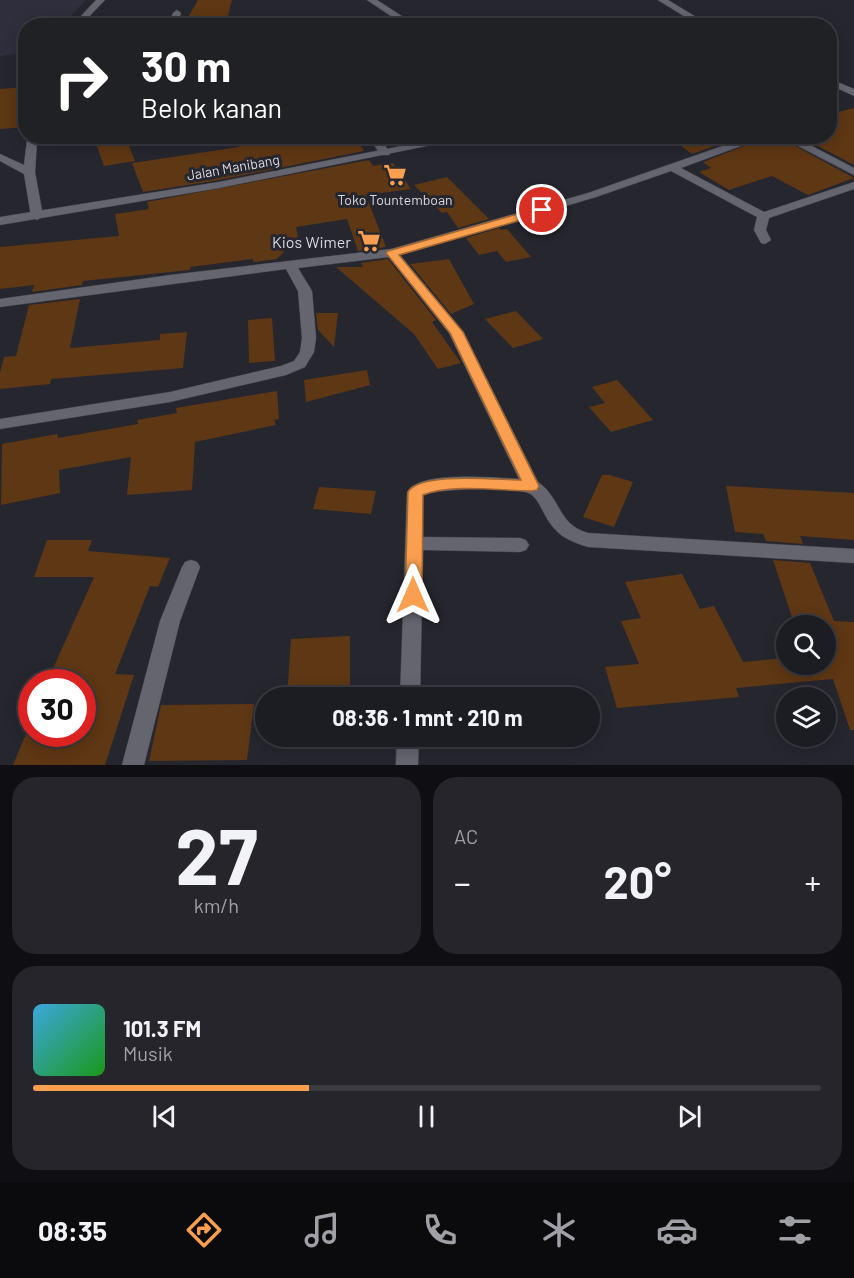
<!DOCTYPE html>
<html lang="id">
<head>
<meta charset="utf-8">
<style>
  body { margin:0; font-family:Barlow,sans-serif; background:#25252b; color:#f1f3f6; height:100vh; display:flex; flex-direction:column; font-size:22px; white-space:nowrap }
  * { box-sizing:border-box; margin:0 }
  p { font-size:20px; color:#a0a1a6 }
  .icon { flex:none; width:33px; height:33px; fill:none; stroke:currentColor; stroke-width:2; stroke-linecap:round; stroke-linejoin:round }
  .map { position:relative; height:765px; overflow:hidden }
  .panel { display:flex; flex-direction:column; gap:12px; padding:12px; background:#0f0f13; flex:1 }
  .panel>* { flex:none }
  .hud { position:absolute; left:18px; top:18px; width:819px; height:126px; border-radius:24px; box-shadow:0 3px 15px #0003,0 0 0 2px #3a3a41; background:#202124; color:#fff; overflow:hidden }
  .controls { position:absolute; left:776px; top:615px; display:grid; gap:12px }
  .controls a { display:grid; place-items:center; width:60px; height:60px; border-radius:50%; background:#1c1c23; box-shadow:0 3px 15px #0003,0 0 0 2px #3a3a41; font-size:30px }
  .speed { position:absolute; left:18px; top:669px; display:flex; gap:12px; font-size:30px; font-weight:700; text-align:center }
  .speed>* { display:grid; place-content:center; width:78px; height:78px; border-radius:50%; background:#1c1c23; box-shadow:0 3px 15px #0003,0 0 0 2px #3a3a41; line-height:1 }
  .speed .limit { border:9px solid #d22; background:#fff; color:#111 }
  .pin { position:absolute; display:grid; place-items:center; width:51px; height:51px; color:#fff; margin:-26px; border:3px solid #fff; border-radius:50%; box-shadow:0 2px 6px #0007 }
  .me { position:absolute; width:66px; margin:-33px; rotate:0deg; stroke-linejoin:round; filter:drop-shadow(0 0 4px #0008) }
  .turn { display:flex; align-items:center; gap:21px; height:126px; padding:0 24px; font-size:27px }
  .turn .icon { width:78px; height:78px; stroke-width:2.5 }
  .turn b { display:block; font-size:42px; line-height:51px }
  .big { font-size:45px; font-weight:700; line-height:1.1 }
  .panel .widget { flex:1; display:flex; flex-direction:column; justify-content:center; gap:9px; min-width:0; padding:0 21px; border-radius:24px; background:#25252b }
  .panel .dial { align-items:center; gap:0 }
  .dial b { font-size:78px; line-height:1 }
  .song { display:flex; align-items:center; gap:18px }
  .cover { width:72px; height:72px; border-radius:9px; background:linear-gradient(135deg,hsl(200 70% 55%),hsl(120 70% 35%)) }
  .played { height:6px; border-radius:3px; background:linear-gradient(90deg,#fa9f4f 35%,#3a3a41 35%) }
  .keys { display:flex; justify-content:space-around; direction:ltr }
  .heat { display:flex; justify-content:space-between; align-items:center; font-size:33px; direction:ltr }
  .panel .tiles { flex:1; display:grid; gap:12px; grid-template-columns:1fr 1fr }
  .widget:last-child { grid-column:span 2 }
  .trip { position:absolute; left:255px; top:687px; width:345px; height:60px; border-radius:30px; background:#1c1c23; box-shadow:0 3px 15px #0003,0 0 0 2px #3a3a41; font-weight:700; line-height:60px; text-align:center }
  .menu { display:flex; height:96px; justify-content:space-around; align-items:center; background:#0b0b0e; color:#a0a1a6 }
  .menu .icon { width:42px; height:42px }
  .menu .selected { color:#fa9f4f }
  .menu b { font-size:27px; color:#f1f3f6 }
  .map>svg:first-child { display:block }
  .built { fill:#2e2e3d }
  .building { fill:#5e3714 }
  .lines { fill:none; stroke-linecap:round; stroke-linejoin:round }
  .minor-casing { stroke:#43434b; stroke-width:1 }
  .tertiary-casing { stroke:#43434b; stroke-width:1 }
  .minor { fill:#64656f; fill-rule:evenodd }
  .tertiary { fill:#64656f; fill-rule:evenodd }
  .route { fill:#fa9f4f; stroke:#a26733; stroke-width:1.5 }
  .labels { text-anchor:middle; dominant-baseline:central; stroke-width:6; stroke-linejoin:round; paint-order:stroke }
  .far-street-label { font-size:14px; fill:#d8d8de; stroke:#26262f }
  .far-poi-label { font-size:14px; fill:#d8d8de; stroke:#26262f }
  .poi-label { font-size:16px; fill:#d8d8de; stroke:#26262f; text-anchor:end }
</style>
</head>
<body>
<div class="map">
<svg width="854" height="765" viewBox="0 0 854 765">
  <rect width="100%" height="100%" fill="#26262f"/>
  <path class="built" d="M 0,0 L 86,0 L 62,25 L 26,26 L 25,53 L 0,56 Z"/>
  <g class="building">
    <path d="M 198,0 L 232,0 L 226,23 L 183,26 Z"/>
    <path d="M 26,87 L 26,127 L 0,129 L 0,89 Z"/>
    <path d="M 854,108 L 854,165 L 799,136 L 830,136 L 830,114 Z"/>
    <path d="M 233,136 L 355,136 L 364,151 L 219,180 L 143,192 L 132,163 L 239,147 Z"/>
    <path d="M 667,136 L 743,136 L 692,154 Z"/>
    <path d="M 770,136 L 777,136 L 854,178 L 808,195 L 772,176 L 729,190 L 699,172 L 711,168 L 703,162 Z"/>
    <path d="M 127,141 L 135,161 L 104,166 L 97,146 Z"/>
    <path d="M 369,160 L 373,166 L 393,163 L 411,189 L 366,195 L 386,247 L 358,251 L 347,219 L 296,227 L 298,237 L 277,259 L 253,262 L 253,259 L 190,267 L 190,270 L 83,281 L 82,285 L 32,292 L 34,285 L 0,289 L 0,247 L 119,236 L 115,214 L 149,209 L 147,202 Z"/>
    <path d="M 447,177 L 489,219 L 458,228 L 447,212 L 442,213 L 414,185 Z"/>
    <path d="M 499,228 L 501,230 L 507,229 L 531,257 L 506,262 L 497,251 L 479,255 L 466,238 Z"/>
    <path d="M 388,259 L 436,320 L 432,322 L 461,363 L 438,369 L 414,334 L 336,267 L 363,267 L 361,263 Z"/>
    <path d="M 449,259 L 474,304 L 451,314 L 410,264 Z"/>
    <path d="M 80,299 L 70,348 L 160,340 L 160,334 L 187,332 L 183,368 L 51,379 L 50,384 L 0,389 L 0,373 L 4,357 L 16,356 L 29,305 Z"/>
    <path d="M 516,311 L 543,339 L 513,348 L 485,319 Z"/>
    <path d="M 316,313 L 338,313 L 334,347 L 318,330 Z"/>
    <path d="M 272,318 L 275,361 L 249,363 L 248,320 Z"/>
    <path d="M 367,370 L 370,385 L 306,402 L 304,380 Z"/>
    <path d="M 617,380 L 636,401 L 653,420 L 611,432 L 589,407 L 605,403 L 592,387 Z"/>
    <path d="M 277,391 L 279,419 L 274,420 L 276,425 L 195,442 L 192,490 L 127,495 L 131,457 L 59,470 L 60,493 L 1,505 L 2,444 L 57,434 L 58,438 L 138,424 L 137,420 L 177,413 L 176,408 Z"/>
    <path d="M 602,475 L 610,475 L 633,482 L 614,527 L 583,517 Z"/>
    <path d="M 726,486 L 854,493 L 854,540 L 800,536 L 803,544 L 766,541 L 763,534 L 735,532 Z"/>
    <path d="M 319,487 L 376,491 L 371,514 L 313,509 Z"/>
    <path d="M 47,540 L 92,540 L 88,551 L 170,558 L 158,587 L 150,586 L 115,674 L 134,675 L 105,765 L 13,765 L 26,734 L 82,734 L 82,682 L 47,682 L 94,577 L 34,577 Z"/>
    <path d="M 773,560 L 810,563 L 834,621 L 854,622 L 854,730 L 850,730 L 833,679 L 736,688 L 739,697 L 617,708 L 605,667 L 639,664 L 621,621 L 641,618 L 625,582 L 682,574 L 700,609 L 714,606 L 743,662 L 786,658 L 786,664 L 825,664 L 825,626 L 795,626 Z"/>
    <path d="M 350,636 L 350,698 L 287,698 L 291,639 Z"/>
    <path d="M 254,704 L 247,760 L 149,761 L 161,705 Z"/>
  </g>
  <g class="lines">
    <g class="minor-casing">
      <g id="minor">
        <path d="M 96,0 L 105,0 L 80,26 L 72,26 Z"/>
        <path d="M 367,0 L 377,0 L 417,26 L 406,26 Z"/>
        <path d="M 658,0 L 668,0 L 711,26 L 700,26 Z"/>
        <path d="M 177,10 L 181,13 L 177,26 L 168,26 L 173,13 Z"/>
        <path d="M 34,136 L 62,136 L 37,142 L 35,172 L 43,216 L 37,220 L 31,216 L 24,174 L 0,161 L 0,154 L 24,165 L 27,140 Z"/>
        <path d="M 368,136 L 379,136 L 390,153 L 389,155 L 381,155 Z"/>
        <path d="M 751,136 L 768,136 L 681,168 L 764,212 L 854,182 L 854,189 L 769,218 L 766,230 L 771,240 L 765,244 L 761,243 L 754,230 L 757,217 L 671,171 L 596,197 L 400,255 L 463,332 L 538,482 C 561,498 558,525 588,533 L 854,549 L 854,563 L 588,547 C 566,540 556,535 545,515 C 541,508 538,500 532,495 C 521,485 446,489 430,493 L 423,495 L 423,537 L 520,538 L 526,540 L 529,545 L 526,550 L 520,552 L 423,550 L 420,698 L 400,698 L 407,492 C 419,470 496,478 519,479 L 449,333 L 389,257 L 298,268 L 312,291 L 316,338 L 314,352 L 305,367 L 286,375 L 170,402 L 0,429 L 0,419 L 170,392 L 281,366 L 294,361 L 300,352 L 302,338 L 298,291 L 286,269 L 0,307 L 0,299 L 170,275 L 391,249 L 588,193 Z"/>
        <path d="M 779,136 L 793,136 L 854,168 L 854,175 Z"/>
        <path d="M 191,560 L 197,562 L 200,567 L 180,621 L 144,765 L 122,765 L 160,621 L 182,567 L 185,562 Z"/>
        <path d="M 397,736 L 419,736 L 418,765 L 396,765 Z"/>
      </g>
    </g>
    <g class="tertiary-casing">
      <g id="tertiary">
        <path d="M 830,79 L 854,89 L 854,96 L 830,85 Z"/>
        <path d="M 452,136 L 476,136 L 219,188 L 0,225 L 0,217 L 219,182 Z"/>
      </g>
    </g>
    <use href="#minor" class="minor"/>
    <use href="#tertiary" class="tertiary"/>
  </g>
  <path class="route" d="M 542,207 L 548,210 L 546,213 L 399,255 L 463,332 L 539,486 L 537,490 L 531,491 C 501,491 451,483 423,495 L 422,595 L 419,600 L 413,602 L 407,600 L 405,595 L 408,492 C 421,471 498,480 521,480 L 450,333 L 386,253 L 388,251 Z"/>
  <defs>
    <g id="supermarket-bare" transform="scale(1.8)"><path d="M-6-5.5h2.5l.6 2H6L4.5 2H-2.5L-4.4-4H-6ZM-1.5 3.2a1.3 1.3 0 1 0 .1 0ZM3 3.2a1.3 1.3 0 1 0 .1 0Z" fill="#fa9f4f" stroke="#26262f" stroke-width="2.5" paint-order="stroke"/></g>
  </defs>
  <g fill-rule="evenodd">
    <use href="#supermarket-bare" x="395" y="175"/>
    <use href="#supermarket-bare" x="369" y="241"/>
  </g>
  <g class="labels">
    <g class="far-street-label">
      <text transform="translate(233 167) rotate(-10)">Jalan Manibang</text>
    </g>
    <g class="far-poi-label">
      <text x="395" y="199">Toko Tountemboan</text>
    </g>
    <g class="poi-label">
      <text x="351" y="241">Kios Wimer</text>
    </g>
  </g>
</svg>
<div class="controls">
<a><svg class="icon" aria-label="search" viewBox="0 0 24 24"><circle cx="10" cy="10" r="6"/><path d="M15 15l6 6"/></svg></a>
<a><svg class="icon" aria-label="layers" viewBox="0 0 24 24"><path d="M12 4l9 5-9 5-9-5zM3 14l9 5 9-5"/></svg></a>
</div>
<div class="speed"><div class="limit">30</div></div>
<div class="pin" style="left:542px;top:210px;background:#d93025"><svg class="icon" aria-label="arrive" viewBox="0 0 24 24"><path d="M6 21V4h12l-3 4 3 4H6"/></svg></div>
<svg class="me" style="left:413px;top:595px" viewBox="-20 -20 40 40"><path d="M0-17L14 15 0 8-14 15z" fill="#fa9f4f" stroke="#fff" stroke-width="4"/></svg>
<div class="trip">08:36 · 1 mnt · 210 m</div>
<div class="hud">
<div class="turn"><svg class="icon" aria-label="right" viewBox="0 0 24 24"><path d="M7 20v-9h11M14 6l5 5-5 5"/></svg><div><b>30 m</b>Belok kanan</div></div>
</div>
</div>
<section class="panel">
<div class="tiles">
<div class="widget dial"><b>27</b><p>km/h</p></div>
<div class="widget"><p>AC</p>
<div class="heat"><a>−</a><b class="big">20°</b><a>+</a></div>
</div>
<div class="widget">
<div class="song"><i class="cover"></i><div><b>101.3 FM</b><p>Musik</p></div></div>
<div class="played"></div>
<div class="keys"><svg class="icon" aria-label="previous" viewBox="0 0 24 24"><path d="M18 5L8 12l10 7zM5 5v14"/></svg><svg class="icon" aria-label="pause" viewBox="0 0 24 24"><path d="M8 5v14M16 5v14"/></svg><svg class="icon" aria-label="next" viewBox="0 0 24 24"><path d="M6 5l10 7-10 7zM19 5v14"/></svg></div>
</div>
</div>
</section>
<nav class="menu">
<b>08:35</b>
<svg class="icon selected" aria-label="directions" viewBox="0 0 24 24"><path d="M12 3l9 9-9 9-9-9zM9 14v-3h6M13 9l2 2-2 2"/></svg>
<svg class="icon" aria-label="music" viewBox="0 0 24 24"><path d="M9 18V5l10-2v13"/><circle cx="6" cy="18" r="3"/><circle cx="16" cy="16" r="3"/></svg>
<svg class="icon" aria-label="phone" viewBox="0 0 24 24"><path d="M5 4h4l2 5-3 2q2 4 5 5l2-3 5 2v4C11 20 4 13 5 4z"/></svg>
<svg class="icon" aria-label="climate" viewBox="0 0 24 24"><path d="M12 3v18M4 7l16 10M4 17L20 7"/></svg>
<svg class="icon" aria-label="car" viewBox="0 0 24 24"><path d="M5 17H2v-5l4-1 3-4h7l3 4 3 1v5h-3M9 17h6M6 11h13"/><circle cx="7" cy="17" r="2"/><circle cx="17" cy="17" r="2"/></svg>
<svg class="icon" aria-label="filters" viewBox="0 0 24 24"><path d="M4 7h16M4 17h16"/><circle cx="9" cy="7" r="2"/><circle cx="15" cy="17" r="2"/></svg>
</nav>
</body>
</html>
